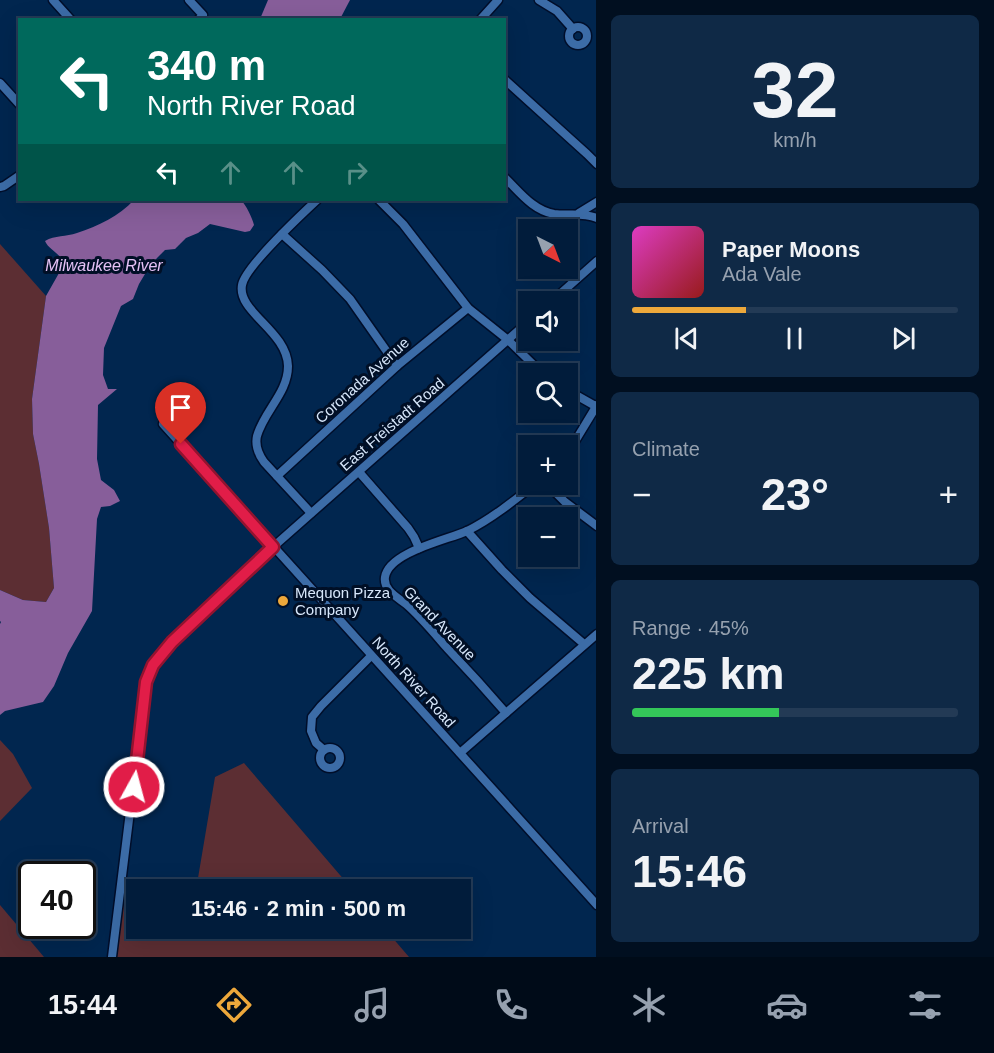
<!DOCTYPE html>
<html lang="en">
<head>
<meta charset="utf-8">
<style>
  body { margin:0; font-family:Arial,sans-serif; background:#0f2946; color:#f1f3f6; height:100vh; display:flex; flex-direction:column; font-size:22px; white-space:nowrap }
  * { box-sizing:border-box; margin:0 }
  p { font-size:20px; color:#96a1af }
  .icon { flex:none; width:33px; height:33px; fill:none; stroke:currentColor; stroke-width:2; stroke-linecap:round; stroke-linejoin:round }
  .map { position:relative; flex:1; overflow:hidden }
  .details { display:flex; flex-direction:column; gap:15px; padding:15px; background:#010f20; width:398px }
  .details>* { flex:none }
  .guide { position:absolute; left:18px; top:18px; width:488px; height:183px; border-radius:0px; box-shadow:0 6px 24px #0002,0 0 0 2px #233a55; background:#00695c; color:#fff; overflow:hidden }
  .needle { width:39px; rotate:138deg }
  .buttons { position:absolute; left:518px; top:219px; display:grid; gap:12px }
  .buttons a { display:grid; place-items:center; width:60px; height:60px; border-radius:0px; background:#011c3b; box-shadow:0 6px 24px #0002,0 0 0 2px #233a55; font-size:30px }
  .speed { position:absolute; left:18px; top:861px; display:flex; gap:12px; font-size:30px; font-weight:700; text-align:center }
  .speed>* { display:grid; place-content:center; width:78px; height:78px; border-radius:50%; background:#011c3b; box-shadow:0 6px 24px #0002,0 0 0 2px #233a55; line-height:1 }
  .speed .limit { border:3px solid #111; border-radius:9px; background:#fff; color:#111 }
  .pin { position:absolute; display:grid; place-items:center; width:51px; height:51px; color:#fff; margin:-62px -26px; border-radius:50% 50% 50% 0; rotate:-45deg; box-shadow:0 0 6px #0007 }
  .pin .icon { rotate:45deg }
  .me { position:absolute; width:66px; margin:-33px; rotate:7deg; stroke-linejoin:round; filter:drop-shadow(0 0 4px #0008) }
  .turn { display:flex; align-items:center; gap:21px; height:126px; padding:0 30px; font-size:27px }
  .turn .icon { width:78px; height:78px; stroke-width:2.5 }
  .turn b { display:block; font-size:42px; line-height:51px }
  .lanes { display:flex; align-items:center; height:57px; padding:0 30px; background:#0003; justify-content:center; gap:30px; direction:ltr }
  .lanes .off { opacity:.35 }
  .big { font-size:45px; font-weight:800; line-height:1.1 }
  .details .widget { flex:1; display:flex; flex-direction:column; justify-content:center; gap:9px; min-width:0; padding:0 21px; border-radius:9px; background:#0f2946 }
  .details .dial { align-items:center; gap:0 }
  .dial b { font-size:78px; line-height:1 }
  .song { display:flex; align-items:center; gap:18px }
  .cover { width:72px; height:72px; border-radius:9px; background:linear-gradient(135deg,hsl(310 70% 55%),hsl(0 70% 35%)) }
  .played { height:6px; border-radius:3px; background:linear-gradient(90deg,#eda83b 35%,#233a55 35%) }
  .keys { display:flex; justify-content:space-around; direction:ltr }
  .heat { display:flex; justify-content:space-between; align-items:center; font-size:33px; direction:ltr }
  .charge { height:9px; border-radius:4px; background:linear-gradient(90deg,#34c759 45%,#233a55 0) }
  .trip { position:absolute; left:126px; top:879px; width:345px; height:60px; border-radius:0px; background:#011c3b; box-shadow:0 6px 24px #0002,0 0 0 2px #233a55; font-weight:800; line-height:60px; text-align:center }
  .menu { display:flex; height:96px; justify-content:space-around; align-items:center; background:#000b18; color:#96a1af }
  .menu .icon { width:42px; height:42px }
  .menu .on { color:#eda83b }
  .menu b { font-size:27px; color:#f1f3f6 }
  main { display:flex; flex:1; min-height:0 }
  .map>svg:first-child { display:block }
  .green { fill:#5c2e33 }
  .water { fill:#875e9a }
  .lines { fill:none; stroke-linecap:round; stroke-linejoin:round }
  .minor-casing { stroke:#000e2a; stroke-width:11 }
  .minor { stroke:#3c6ca7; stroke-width:8 }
  .route-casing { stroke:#92132f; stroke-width:15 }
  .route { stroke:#e11d48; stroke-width:10 }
  .poi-dot { fill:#eda83b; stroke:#000f26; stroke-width:2 }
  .labels { text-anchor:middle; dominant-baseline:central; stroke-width:6; stroke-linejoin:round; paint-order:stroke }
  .street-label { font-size:15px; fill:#d7e7fb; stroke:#000f26 }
  .poi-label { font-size:15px; fill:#d7e7fb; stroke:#000f26; text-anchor:start }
  .water-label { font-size:16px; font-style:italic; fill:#e4c1f5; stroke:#000f26 }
</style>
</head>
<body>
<main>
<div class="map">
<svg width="597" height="957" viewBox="0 0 597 957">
  <rect width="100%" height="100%" fill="#01264f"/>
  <g class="green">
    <path d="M 0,244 L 46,296 L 32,399 L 33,434 L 39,464 L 49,528 L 54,588 L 46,602 L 23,600 L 0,590 Z"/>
    <path d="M 0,740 L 13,754 L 32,788 L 0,821 Z"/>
    <path d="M 244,763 L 352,889 L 136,890 L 136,928 L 385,929 L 409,957 L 112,957 L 125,880 L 198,878 L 215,777 Z"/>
    <path d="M 0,905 L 44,957 L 0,957 Z"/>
  </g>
  <g class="water">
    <path d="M 268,0 L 350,0 L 340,19 L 260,19 Z"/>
    <path d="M 134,200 L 241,200 C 246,205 252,217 254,225 L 250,231 L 245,232 L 210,224 L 198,233 L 186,238 L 175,249 L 165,250 L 157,258 L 148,269 L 139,284 L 133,299 L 121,306 L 104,348 L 103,375 L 108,389 L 117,389 L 98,405 L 97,459 L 101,480 L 114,490 L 120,501 L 110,506 L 101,507 L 97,519 L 92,611 L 68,653 L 54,686 L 43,702 L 5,711 L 0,715 L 0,624 L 1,622 L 0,621 L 0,590 L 23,600 L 46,602 L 54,588 L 49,528 L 39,464 L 33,434 L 32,399 L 46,296 L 63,266 C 63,253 49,251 45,241 C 55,235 66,237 77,233 C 98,226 119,216 134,200 Z"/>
  </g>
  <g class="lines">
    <g class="minor-casing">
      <g id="minor">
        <path d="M 53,0 L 71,20"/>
        <path d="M 189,0 L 203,15 L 198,20"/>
        <path d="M 539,0 L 557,11 L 573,29"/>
        <path d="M 480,20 L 498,0"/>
        <circle cx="578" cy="36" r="9"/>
        <path d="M 504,79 L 587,154 L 597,164"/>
        <path d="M 0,83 L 20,105"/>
        <path d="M 504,177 C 519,191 532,210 554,214 C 569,216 581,212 597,218"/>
        <path d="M 0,187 L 4,186 L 20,175"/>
        <path d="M 379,200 L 403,224 L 468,308 L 508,340 L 543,374"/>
        <path d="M 579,213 L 597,202"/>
        <path d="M 282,234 L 322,270 L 350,299 L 397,366"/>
        <path d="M 551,302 L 597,261"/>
        <path d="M 567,390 L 597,407"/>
        <path d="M 163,424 L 597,905"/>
        <path d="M 567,451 L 574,443 L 597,405"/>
        <path d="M 359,472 L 408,528 L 414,537 L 419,548"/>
        <path d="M 277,476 L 397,366 L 468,308"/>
        <path d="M 547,484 L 565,502 L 597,526"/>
        <path d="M 311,513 L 264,462 C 259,455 255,445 257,436 C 264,411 288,393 288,366 C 287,331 237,312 242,285 C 245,267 302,214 317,200"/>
        <path d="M 467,531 L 502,570 L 530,598 L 584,644"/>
        <path d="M 506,713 C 487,691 467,669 447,648 C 434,633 421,617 406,604 C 397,597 383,590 385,577 C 389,552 447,540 467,531 C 490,520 515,500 535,484"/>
        <circle cx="330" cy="758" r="10"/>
        <path d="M 324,750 L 316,743 L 311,731 L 312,717 L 321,706 L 371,656"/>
        <path d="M 460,753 L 597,634"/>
        <path d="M 112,957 L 146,682 L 153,665 L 172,642 L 273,547 L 528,322"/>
      </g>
    </g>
    <use href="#minor" class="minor"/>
  </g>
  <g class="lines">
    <g class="route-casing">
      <path id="route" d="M 134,787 L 146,682 L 153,665 L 172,642 L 273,547 L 181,444"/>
    </g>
    <use href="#route" class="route"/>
  </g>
  <circle class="poi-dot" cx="283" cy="601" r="6"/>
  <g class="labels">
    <g class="street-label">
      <text transform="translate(362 380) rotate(-42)">Coronada Avenue</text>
      <text transform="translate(392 424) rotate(-41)">East Freistadt Road</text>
      <text transform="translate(440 623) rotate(46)">Grand Avenue</text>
      <text transform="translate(414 682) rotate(48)">North River Road</text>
    </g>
    <g class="poi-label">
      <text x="295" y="592">Mequon Pizza<tspan x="295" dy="17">Company</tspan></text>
    </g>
    <g class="water-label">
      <text x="104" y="265">Milwaukee River</text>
    </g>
  </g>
</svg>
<div class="buttons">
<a><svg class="needle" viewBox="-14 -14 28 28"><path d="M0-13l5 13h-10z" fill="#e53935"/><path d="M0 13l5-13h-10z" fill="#96a1af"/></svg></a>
<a><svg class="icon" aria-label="sound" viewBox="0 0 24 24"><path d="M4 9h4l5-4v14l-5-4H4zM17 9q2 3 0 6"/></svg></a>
<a><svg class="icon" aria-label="search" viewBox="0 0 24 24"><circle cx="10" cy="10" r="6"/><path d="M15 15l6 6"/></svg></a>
<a>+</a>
<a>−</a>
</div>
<div class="speed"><div class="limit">40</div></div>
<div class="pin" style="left:181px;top:444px;background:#d93025"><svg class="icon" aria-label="arrive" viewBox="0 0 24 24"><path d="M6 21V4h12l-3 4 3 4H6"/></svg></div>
<svg class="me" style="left:134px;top:787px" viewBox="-20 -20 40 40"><circle r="17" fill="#e11d48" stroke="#fff" stroke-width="3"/><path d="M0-11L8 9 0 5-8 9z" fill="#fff"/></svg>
<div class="trip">15:46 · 2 min · 500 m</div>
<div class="guide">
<div class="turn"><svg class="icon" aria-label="left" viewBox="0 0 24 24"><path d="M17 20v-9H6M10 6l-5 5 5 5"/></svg><div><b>340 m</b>North River Road</div></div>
<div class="lanes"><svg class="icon" aria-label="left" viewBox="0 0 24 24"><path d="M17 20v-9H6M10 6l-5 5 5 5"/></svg><svg class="icon off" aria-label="ahead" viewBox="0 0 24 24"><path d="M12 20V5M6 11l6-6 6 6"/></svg><svg class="icon off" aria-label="ahead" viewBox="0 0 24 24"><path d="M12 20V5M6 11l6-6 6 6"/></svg><svg class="icon off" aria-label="right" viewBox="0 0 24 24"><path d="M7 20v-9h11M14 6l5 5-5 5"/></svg></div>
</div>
</div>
<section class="details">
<div class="widget dial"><b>32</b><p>km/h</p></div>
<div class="widget">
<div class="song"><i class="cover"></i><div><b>Paper Moons</b><p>Ada Vale</p></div></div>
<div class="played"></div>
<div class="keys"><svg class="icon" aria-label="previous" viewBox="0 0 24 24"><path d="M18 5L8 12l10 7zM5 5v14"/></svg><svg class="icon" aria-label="pause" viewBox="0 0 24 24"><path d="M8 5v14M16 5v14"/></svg><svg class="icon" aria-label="next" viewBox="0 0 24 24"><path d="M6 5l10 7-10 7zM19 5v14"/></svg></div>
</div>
<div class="widget"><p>Climate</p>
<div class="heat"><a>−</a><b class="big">23°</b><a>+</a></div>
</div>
<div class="widget"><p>Range · 45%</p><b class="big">225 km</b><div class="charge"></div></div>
<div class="widget"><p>Arrival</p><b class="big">15:46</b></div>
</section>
</main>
<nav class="menu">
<b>15:44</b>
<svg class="icon on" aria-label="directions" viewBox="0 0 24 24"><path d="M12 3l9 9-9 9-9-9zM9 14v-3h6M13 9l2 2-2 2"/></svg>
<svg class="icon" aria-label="music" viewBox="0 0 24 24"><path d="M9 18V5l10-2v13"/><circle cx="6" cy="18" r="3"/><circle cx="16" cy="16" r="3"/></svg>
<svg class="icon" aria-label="phone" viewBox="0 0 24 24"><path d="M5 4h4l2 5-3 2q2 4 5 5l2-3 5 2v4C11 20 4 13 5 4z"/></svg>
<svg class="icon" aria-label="climate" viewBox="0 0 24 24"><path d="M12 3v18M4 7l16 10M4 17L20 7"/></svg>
<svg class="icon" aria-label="car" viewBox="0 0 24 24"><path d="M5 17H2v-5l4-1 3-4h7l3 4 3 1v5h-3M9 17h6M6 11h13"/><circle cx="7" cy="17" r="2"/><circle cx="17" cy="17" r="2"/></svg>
<svg class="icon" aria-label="filters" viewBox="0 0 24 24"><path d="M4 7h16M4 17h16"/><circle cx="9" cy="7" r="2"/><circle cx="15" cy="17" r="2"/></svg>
</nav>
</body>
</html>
